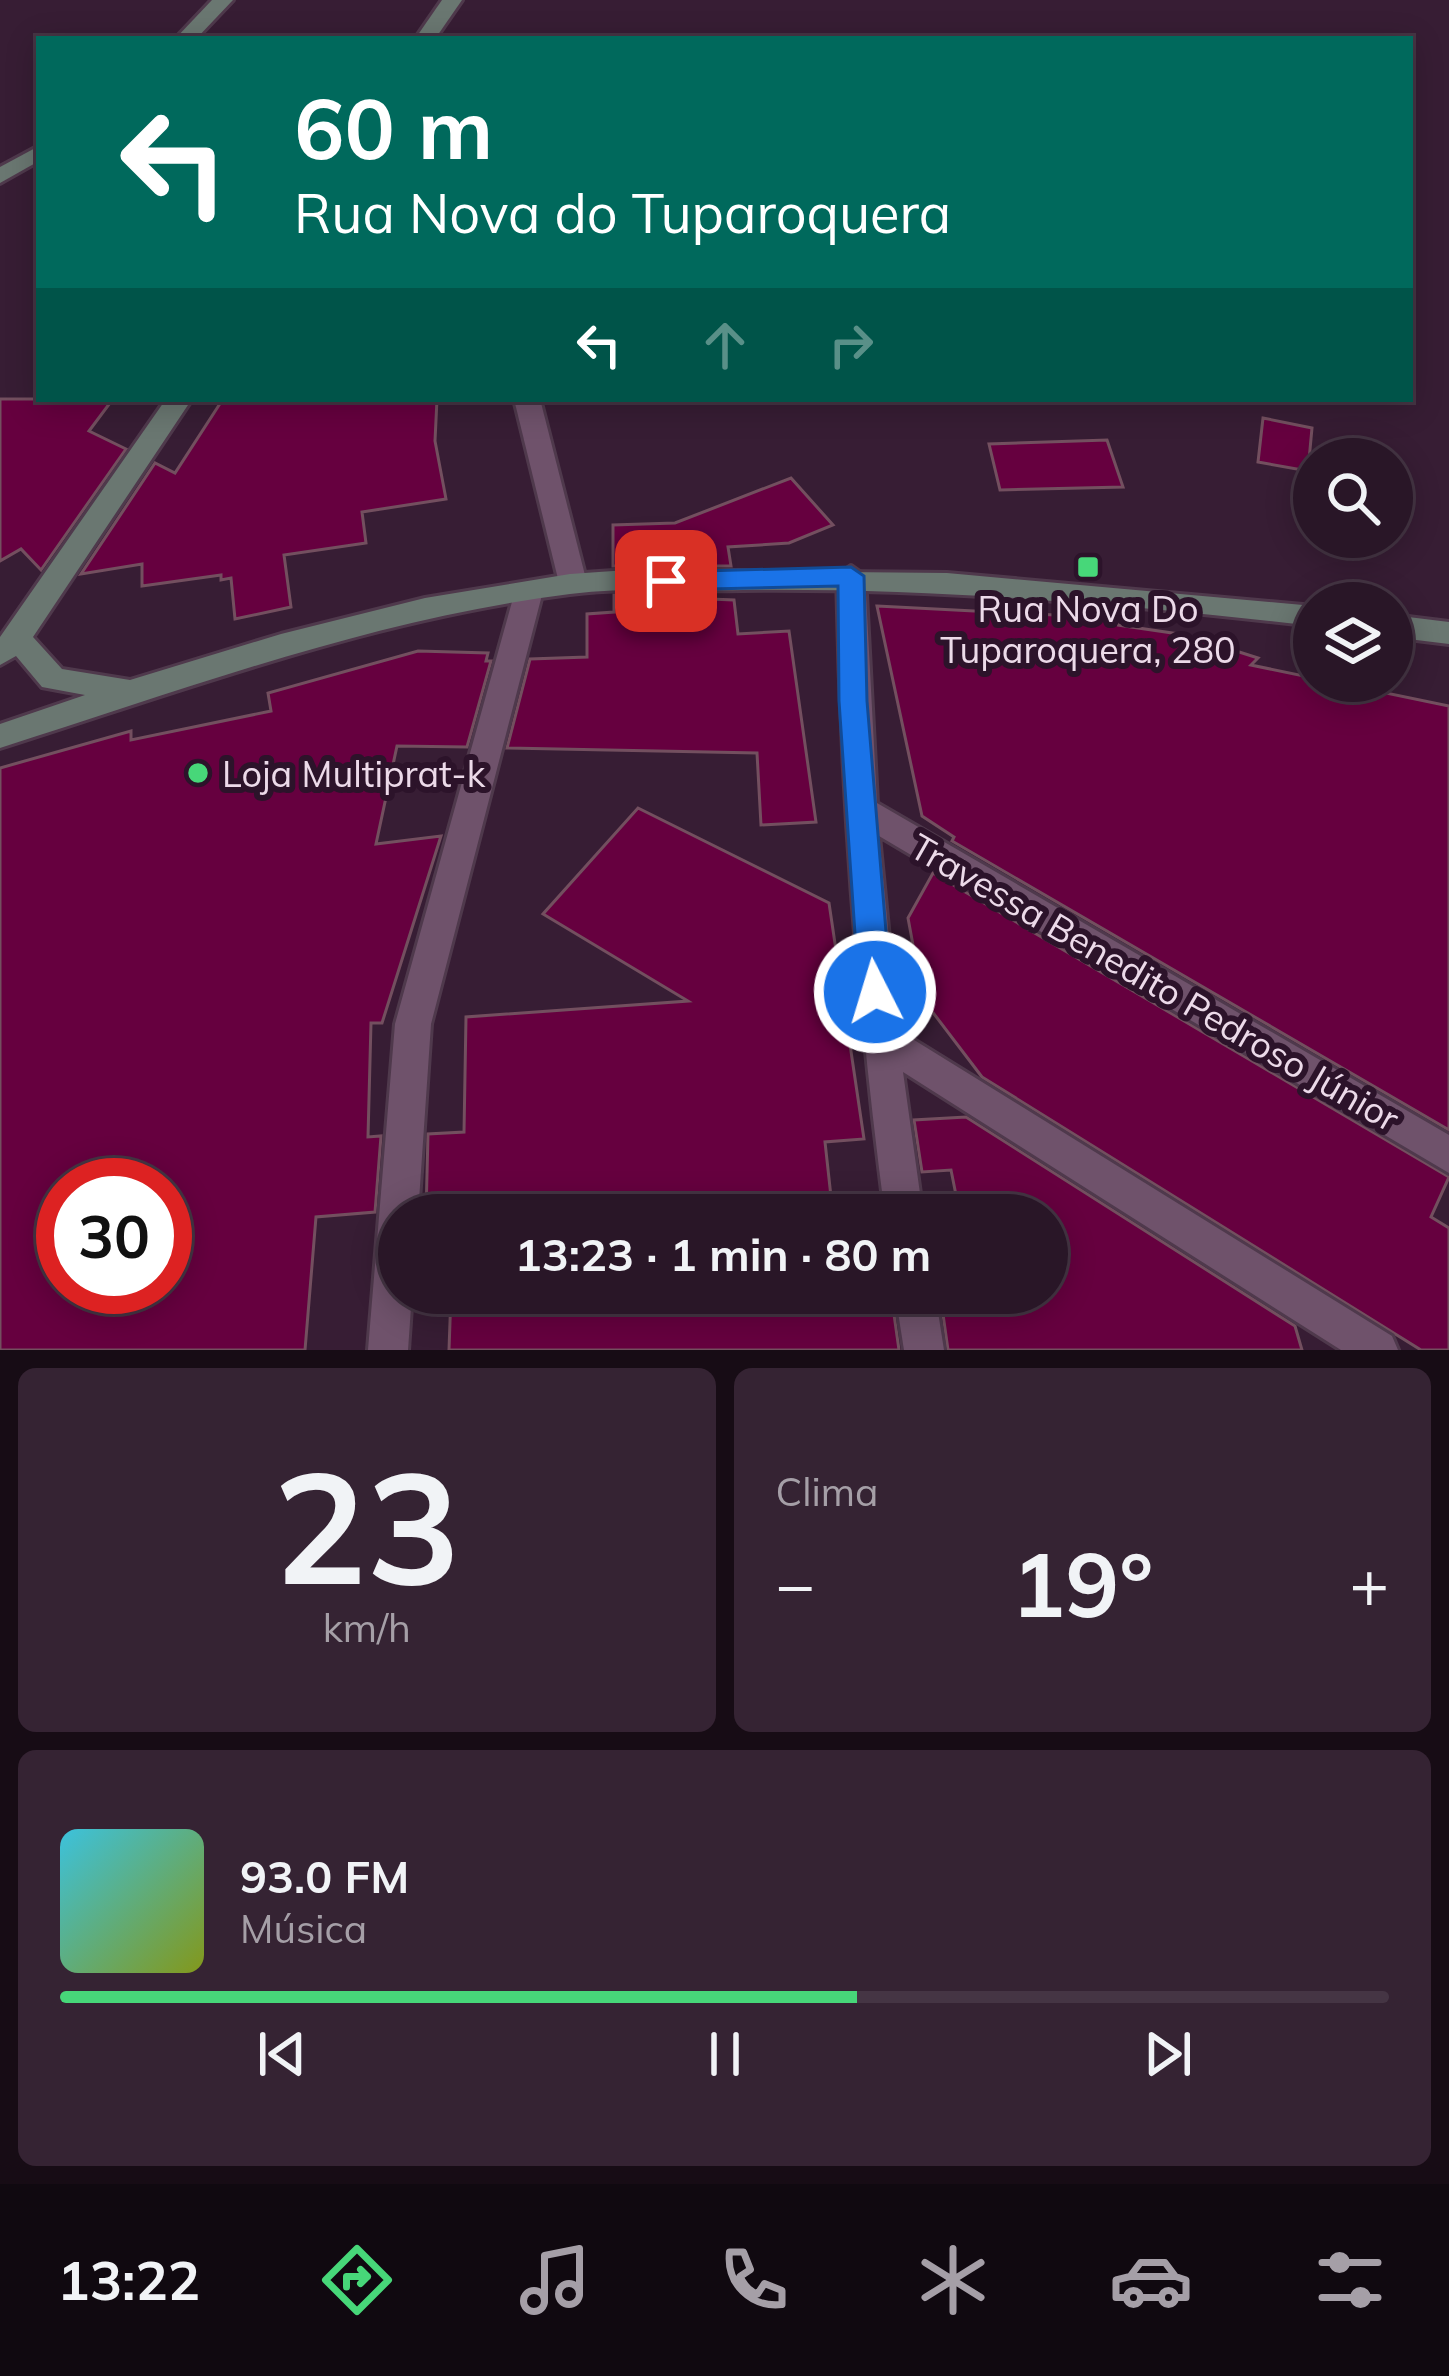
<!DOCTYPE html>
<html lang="pt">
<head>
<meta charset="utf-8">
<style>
  body { margin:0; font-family:Mulish,sans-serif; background:#352333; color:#f1f3f6; height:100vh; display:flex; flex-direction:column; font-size:45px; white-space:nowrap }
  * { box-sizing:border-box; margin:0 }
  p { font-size:39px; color:#a59fa7 }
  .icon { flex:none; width:66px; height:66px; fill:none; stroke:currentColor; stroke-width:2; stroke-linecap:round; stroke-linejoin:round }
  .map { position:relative; height:1350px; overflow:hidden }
  .drawer { display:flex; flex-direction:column; gap:18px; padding:18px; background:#170c15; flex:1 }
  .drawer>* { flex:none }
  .top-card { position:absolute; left:36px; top:36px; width:1377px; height:366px; border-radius:0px; box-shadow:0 6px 30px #0003,0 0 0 3px #453544; background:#00695c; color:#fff; overflow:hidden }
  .buttons { position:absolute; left:1293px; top:438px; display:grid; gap:24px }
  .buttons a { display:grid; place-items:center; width:120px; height:120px; border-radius:50%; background:#291627; box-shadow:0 6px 30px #0003,0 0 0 3px #453544; font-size:60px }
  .speed { position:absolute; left:36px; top:1158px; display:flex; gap:24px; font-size:60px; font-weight:700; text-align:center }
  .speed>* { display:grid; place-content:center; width:156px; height:156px; border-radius:50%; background:#291627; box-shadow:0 6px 30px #0003,0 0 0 3px #453544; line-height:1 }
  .speed .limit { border:18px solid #d22; background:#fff; color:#111 }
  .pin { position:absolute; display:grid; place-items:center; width:102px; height:102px; color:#fff; margin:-51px; border-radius:24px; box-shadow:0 6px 18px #0006 }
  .me { position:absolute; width:132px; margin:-66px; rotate:355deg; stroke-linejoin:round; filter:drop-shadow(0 0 9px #0008) }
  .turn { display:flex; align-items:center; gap:42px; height:252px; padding:0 60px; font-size:54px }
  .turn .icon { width:156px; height:156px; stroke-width:2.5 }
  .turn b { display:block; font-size:84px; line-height:102px }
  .lanes { display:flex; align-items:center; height:114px; padding:0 60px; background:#0003; justify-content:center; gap:60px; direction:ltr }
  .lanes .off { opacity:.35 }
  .big { font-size:90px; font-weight:700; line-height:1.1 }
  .drawer .widget { flex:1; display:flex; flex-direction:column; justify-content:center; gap:18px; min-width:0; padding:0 42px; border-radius:18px; background:#352333 }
  .drawer .dial { align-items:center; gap:0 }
  .dial b { font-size:156px; line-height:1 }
  .song { display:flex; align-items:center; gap:36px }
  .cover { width:144px; height:144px; border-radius:18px; background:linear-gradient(135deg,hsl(190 70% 55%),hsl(70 70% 35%)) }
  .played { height:12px; border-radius:6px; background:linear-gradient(90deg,#47d779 60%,#453544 60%) }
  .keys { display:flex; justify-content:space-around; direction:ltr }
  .heat { display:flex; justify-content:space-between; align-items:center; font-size:66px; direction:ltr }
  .drawer .tiles { flex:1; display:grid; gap:18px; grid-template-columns:1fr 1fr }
  .widget:last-child { grid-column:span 2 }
  .trip { position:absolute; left:378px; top:1194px; width:690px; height:120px; border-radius:60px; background:#291627; box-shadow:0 6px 30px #0003,0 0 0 3px #453544; font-weight:700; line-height:120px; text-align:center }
  .menu { display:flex; height:192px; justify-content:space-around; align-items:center; background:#100910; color:#a59fa7 }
  .menu .icon { width:84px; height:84px }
  .menu .active { color:#47d779 }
  .menu b { font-size:54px; color:#f1f3f6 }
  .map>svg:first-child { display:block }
  .building { fill:#66003f; stroke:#734f5f; stroke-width:3; fill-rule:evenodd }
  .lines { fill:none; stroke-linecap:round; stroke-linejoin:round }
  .street-casing { stroke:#4f394c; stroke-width:6 }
  .secondary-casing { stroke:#4f394c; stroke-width:6 }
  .street { fill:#6f526b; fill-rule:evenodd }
  .secondary { fill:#6a7771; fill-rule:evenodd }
  .route { fill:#1a73e8; stroke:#114b97; stroke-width:3 }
  .poi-dot { fill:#47d779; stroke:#2c132a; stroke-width:4.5 }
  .labels { text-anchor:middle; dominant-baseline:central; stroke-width:12; stroke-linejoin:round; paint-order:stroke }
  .poi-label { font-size:36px; fill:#ecdae9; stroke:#2c132a }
  .street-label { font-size:36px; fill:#ecdae9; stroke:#2c132a }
</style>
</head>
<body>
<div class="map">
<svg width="1449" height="1350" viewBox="0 0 1449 1350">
  <rect width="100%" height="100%" fill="#371d34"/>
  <g class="building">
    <path d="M 0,399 L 113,399 L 89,431 L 126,449 L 41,570 L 21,549 L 0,561 Z"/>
    <path d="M 223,399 L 437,399 L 435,441 L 446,499 L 362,512 L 366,543 L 284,555 L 291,607 L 235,619 L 231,578 L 221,580 L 221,575 L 142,586 L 142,564 L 81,574 L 155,463 L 175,473 Z"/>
    <path d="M 1263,418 L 1312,428 L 1308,471 L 1258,462 Z"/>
    <path d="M 1107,440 L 1123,487 L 1000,490 L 989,444 Z"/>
    <path d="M 791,478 L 833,525 L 789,543 L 728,547 L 731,566 L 613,566 L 613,525 L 675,523 Z"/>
    <path d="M 664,594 L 659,597 L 734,600 L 738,634 L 789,631 L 816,822 L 761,825 L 757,753 L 507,748 L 530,659 L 587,657 L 587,614 L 614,612 L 614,595 Z"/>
    <path d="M 877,606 L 1113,618 L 1118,625 L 1186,635 L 1258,658 L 1251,665 L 1449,706 L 1449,1130 L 952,841 L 954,837 L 922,816 Z"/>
    <path d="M 418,651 L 488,653 L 486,661 L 491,661 L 467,747 L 397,746 L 376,844 L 441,836 L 382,1023 L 371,1023 L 368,1137 L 381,1136 L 375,1212 L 316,1217 L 305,1350 L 0,1350 L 0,768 L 131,731 L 131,740 L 271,711 L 268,693 ZM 63,1185 L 165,1185 L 165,1287 L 63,1287 Z"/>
    <path d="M 638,808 L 829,903 L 864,1139 L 825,1142 L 833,1215 L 426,1215 L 428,1134 L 464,1132 L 466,1017 L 688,1001 L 543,914 Z"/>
    <path d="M 933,873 L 1449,1177 L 1431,1217 L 1449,1228 L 1449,1350 L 1421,1350 L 982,1077 L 896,964 L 893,935 L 913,945 L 908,918 Z"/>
    <path d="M 966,1117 L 1295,1326 L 1302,1350 L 948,1350 L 940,1293 L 1047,1293 L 1047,1215 L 960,1215 L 951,1170 L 922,1172 L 914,1120 Z"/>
    <path d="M 427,1293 L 891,1293 L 899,1350 L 449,1350 L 451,1294 Z"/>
  </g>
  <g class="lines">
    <g class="street-casing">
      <g id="street">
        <path d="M 514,399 L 540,399 L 587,583 L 583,590 L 563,590 L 559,583 Z"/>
        <path d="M 851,566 L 865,576 L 877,803 L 1449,1135 L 1449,1173 L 879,836 L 898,1030 L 1392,1336 L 1398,1350 L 1341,1350 L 903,1072 L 923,1215 L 885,1215 C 857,1002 841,791 837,576 Z"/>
        <path d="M 529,581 L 543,591 L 431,1024 L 418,1215 L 399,1215 L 399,1293 L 412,1293 L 408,1350 L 368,1350 L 395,1024 L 515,591 Z"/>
        <path d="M 895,1293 L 935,1293 L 944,1350 L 904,1350 Z"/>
      </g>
    </g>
    <g class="secondary-casing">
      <g id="secondary">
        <path d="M 212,0 L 233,0 L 196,39 L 175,39 Z"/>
        <path d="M 442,0 L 462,0 L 435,39 L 415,39 Z"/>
        <path d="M 39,146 L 39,161 L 0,183 L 0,167 Z"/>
        <path d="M 166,399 L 192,399 L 33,637 L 62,669 L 130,680 L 281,634 L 425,598 L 570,574 L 628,570 L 947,573 L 1314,606 L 1314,626 C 1124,604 934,588 743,590 C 685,591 627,587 570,594 C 372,619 189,688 0,748 L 0,724 L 85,695 L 42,687 L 16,656 L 0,665 L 0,637 Z"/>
        <path d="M 1392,615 L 1449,622 L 1449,644 L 1392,637 Z"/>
      </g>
    </g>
    <use href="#street" class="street"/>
    <use href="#secondary" class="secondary"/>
  </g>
  <path class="route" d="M 851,567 L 864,576 L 867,701 L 891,992 L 886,1002 L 864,1002 L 859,992 L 839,701 L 838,586 L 666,590 L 653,581 L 666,572 Z"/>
  <g class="poi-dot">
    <rect x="1076" y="555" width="24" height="24" rx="6"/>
    <circle cx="198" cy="773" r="12"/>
  </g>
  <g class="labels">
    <g class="poi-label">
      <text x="1088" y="608">Rua Nova Do<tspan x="1088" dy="41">Tuparoquera, 280</tspan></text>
      <text x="222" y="773" text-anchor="start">Loja Multiprat-k</text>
    </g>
    <g class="street-label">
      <text transform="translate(1155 982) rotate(30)">Travessa Benedito Pedroso Júnior</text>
    </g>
  </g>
</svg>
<div class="buttons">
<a><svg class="icon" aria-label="search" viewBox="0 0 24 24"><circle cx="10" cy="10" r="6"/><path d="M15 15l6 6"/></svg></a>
<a><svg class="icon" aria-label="layers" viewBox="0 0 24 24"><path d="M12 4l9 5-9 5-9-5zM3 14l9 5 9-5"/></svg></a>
</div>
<div class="speed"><div class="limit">30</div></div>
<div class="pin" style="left:666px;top:581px;background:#d93025"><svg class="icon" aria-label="arrive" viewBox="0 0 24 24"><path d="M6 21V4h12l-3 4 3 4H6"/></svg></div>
<svg class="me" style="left:875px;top:992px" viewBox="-20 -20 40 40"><circle r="17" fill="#1a73e8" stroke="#fff" stroke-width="3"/><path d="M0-11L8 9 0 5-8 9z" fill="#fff"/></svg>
<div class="trip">13:23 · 1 min · 80 m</div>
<div class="top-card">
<div class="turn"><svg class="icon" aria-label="left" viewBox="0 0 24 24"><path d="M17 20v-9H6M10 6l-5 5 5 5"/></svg><div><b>60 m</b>Rua Nova do Tuparoquera</div></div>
<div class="lanes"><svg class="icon" aria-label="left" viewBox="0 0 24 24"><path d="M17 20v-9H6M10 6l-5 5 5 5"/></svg><svg class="icon off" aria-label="ahead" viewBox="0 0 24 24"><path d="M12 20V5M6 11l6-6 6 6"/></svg><svg class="icon off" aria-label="right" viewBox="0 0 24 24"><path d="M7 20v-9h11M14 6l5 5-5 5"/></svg></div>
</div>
</div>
<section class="drawer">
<div class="tiles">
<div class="widget dial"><b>23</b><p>km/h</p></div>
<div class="widget"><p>Clima</p>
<div class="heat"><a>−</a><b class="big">19°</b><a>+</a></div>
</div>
<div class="widget">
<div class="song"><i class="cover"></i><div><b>93.0 FM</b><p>Música</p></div></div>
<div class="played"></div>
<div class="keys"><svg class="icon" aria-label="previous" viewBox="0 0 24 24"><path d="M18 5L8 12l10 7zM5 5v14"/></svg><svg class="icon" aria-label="pause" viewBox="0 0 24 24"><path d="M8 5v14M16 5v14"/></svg><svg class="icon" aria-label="next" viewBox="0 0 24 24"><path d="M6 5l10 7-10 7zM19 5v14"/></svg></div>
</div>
</div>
</section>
<nav class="menu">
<b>13:22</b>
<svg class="icon active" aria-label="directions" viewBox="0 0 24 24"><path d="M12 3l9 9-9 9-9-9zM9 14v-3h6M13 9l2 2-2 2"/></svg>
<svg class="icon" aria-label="music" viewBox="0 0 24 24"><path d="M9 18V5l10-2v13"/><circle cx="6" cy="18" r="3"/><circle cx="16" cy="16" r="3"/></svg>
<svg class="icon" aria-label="phone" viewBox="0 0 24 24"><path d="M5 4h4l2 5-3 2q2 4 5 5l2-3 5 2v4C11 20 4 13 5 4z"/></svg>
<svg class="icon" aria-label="climate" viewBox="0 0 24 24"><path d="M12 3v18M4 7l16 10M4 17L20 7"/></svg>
<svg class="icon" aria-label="car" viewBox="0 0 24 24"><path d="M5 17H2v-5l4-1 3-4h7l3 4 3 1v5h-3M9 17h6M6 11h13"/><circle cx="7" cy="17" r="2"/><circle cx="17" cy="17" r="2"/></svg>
<svg class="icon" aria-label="filters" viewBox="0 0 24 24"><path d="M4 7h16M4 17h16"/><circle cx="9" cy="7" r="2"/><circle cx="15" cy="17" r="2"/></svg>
</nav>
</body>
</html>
